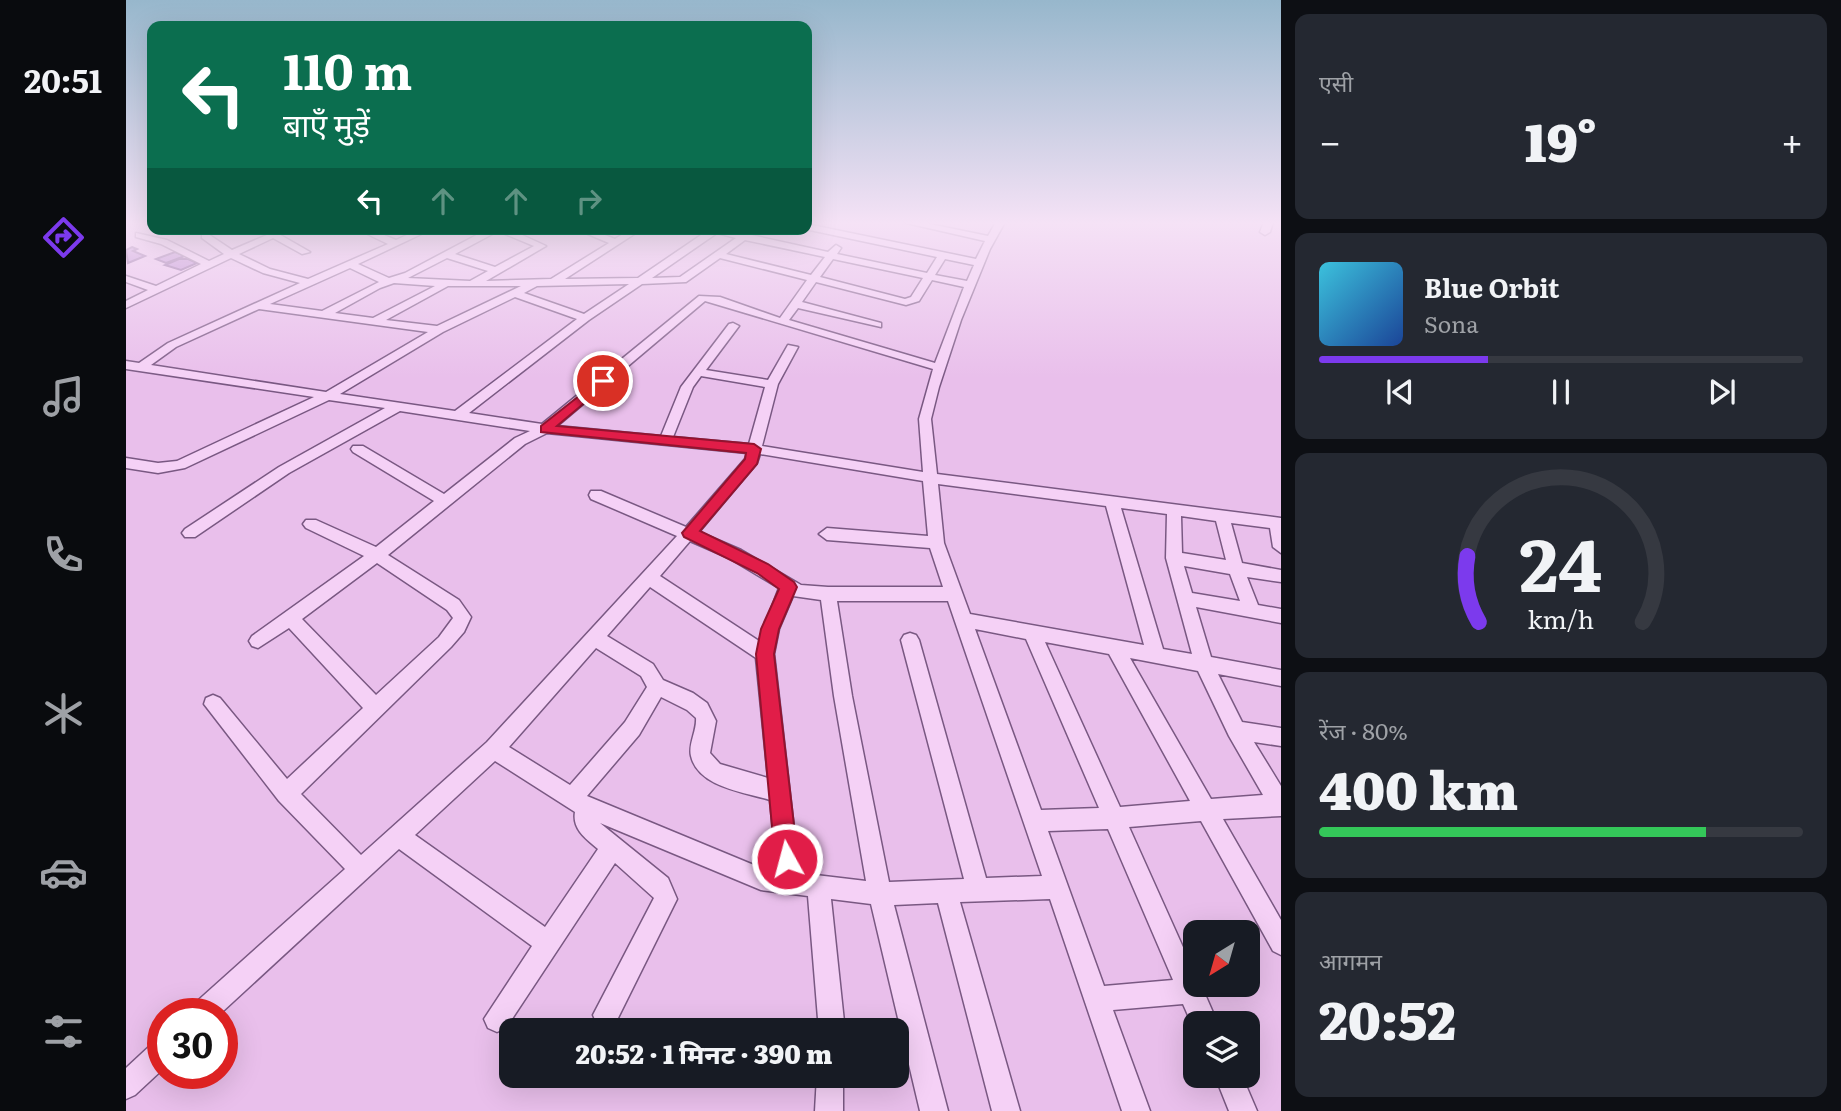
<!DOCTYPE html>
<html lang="hi">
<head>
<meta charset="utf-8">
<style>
  body { margin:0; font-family:Literata,"Noto Sans Devanagari",serif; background:#242831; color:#f1f3f6; height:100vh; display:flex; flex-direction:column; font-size:26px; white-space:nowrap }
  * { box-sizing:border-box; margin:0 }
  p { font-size:23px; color:#9ea1a6 }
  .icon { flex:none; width:38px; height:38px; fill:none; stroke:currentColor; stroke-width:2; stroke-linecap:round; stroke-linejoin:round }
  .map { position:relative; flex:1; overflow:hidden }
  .details { display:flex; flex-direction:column; gap:14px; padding:14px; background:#0d0f14; width:560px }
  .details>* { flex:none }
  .banner { position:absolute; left:21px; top:21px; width:665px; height:214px; border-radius:14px; box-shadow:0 7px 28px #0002; background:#0b6e4f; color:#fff; overflow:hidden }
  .needle { width:46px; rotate:217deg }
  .buttons { position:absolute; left:1057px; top:920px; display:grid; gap:14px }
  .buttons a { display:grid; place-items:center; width:77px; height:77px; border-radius:14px; background:#171b24; box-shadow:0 7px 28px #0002; font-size:35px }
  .speed { position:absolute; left:21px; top:998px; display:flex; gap:14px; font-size:35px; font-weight:700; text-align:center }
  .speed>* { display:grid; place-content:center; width:91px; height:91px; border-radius:50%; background:#171b24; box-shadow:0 7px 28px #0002; line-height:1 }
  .speed .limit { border:10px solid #d22; background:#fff; color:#111 }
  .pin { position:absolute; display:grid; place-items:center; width:60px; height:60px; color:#fff; margin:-30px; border:4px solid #fff; border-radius:50%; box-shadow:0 2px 7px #0007 }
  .me { position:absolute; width:77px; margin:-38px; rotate:353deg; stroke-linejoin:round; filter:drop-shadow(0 0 5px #0008) }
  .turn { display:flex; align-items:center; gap:24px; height:147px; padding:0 21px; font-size:32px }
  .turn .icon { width:91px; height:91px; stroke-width:2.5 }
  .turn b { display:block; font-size:49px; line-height:60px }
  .lanes { display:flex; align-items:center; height:66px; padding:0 21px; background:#0003; justify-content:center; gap:35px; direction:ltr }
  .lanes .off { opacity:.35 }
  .big { font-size:52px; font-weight:800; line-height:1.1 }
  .details .tile { flex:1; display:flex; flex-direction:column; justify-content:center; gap:10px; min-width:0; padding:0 24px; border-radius:14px; background:#242831 }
  .details .dial { align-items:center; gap:0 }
  .dial svg { height:182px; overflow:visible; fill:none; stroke:#363941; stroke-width:7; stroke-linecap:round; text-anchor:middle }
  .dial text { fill:#f1f3f6; stroke:none }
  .song { display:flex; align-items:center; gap:21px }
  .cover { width:84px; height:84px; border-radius:10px; background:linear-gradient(135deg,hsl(190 70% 55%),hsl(220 70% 35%)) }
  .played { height:7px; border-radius:4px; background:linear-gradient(90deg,#7c3aed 35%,#363941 35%) }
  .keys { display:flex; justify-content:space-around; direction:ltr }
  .heat { display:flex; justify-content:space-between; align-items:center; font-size:38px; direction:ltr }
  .charge { height:10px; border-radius:5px; background:linear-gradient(90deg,#34c759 80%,#363941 0) }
  .trip { position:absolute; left:373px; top:1018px; width:410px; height:70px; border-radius:14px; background:#171b24; box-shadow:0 7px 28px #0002; font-weight:800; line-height:70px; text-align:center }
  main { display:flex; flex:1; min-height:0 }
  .tab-bar { display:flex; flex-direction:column; width:126px; justify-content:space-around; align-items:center; background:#090b0e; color:#9ea1a6 }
  .tab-bar .icon { width:49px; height:49px }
  .tab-bar .active { color:#7c3aed }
  .tab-bar b { font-size:32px; color:#f1f3f6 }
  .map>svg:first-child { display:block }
  .building { fill:#ad76c7; stroke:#6a407f; stroke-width:2 }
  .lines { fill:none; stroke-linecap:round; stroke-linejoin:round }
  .minor-casing { stroke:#795882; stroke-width:3 }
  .minor { fill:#f5d1f6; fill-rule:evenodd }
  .route { fill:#e11d48; stroke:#92132f; stroke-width:2 }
</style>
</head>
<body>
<main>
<nav class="tab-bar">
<b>20:51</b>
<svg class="icon active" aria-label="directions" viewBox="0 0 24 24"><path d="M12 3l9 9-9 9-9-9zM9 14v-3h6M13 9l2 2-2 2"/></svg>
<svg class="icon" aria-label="music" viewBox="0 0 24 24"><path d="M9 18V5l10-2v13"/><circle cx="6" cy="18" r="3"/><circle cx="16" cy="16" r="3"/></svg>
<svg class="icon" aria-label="phone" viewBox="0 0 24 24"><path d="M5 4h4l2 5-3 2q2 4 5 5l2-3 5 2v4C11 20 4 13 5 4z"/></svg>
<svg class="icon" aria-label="climate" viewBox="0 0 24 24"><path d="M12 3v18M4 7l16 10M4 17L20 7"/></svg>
<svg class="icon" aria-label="car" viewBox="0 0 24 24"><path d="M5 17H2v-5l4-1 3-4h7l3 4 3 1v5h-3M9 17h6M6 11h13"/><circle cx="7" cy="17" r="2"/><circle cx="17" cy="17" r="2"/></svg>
<svg class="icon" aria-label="filters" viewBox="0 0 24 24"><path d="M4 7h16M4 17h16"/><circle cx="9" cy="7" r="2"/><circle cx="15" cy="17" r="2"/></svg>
</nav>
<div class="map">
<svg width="1155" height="1111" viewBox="0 0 1155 1111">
  <rect width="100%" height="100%" fill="#e9bfeb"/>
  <g class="building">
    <path d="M 6,247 L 11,249 L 7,251 L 19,256 L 2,263 L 0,250 Z"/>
    <path d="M 49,252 L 59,256 L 40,263 L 30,259 Z"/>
    <path d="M 53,259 L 62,259 L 71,263 L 55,270 L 39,265 Z"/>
  </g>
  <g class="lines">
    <g class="minor-casing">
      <g id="minor">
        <path d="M 776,222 L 794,222 L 862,236 L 870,222 L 879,222 L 864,249 L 835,320 L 813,387 L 805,419 L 811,474 L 1155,518 L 1155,553 L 1147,547 L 1144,528 L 1105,523 L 1116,563 L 1155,570 L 1155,582 L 1121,577 L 1132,605 L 1155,609 L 1155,623 L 1070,607 L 1085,657 L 1155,670 L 1155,686 L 1092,674 L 1116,722 L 1155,728 L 1155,746 L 1128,742 L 1155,786 L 1155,816 L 1097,819 L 1155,920 L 1155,955 L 1147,951 L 1075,821 L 1003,827 L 1069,974 L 1069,985 L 1075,985 L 1092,1024 L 1069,1024 L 1069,1031 L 1057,1004 L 987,1010 L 1024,1111 L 996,1111 L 924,899 L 834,902 L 894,1111 L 866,1111 L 812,903 L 768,905 L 822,1111 L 794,1111 L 745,904 L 705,899 L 719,1031 L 693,1031 L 682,896 L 635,890 L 474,823 L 542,878 L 551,899 L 489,1024 L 480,1028 L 471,1024 L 467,1015 L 528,898 L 489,863 L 380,1028 L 371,1032 L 362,1028 L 358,1019 L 406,946 L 273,849 L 95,1013 L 64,1013 L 68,1004 L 219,869 L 153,801 L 78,704 L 80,698 L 87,695 L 94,698 L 161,779 L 237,708 L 163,628 L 132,648 L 126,646 L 123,641 L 126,636 L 238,556 L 180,528 L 177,524 L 180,520 L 190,520 L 250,547 L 308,501 L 227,452 L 225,449 L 227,446 L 237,446 L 318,494 L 389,438 L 404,431 L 274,411 L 163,473 L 69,537 L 59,537 L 56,533 L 59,529 L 153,467 L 259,408 L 203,400 L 59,468 L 32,473 L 0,468 L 0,458 L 32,463 L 51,461 L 188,397 L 0,369 L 0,361 L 13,363 L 42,343 L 174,283 L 137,273 L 105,258 L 0,308 L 0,301 L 22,290 L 0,282 L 0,276 L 30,286 L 75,264 L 35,244 L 10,237 L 10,233 L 41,240 L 83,261 L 98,254 L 76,238 L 76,234 L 82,234 L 106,250 L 141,235 L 135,229 L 144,229 L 184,252 L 176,254 L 147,238 L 113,254 L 144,269 L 182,279 L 262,244 L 231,229 L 243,229 L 270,240 L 294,229 L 306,229 L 232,264 L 263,278 L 279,273 L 362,229 L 383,229 L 420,246 L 360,281 L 425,279 L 483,243 L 450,229 L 463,229 L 489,239 L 505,229 L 516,229 L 439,279 L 512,278 L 581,231 L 579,229 L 597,229 L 616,233 L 622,229 L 632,229 L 625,235 L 702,252 L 710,245 L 715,248 L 711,254 L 801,273 L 811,257 L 679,229 L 681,224 L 850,259 L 859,241 ZM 372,231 L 408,246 L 369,267 L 329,254 ZM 591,233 L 610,238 L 554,277 L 526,278 ZM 619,240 L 699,257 L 685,275 L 600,254 ZM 321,258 L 362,271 L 344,281 L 282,278 ZM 594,258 L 681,280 L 654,318 L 594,297 L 573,296 L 416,424 L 343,413 L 463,320 L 516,284 L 560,282 ZM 707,259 L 797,278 L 785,297 L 779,299 L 694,277 ZM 819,259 L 848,265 L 841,281 L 809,275 ZM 224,268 L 253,282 L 196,311 L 144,304 ZM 806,280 L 838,287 L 809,363 L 663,320 L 672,308 L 755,327 L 755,323 L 676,302 L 690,282 L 780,305 L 793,301 ZM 268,283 L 309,286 L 247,318 L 209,313 L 254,288 ZM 503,284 L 458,314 L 398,293 L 411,286 ZM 322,286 L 395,286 L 311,326 L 260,320 ZM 389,297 L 451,319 L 329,411 L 214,394 L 317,332 ZM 579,301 L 807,369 L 793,419 L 797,472 L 636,446 L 652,384 L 672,347 L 662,345 L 642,380 L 580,370 L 613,326 L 607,323 L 603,324 L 555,387 L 535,436 L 431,426 ZM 133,309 L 302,332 L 200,392 L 25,365 L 50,347 ZM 575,376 L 639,387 L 623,444 L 547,437 L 567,387 ZM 421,433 L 621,453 L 619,459 L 560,527 L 475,491 L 465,491 L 463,495 L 465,499 L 551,536 L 361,742 L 235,855 L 175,794 L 325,647 L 338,632 L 345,617 L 333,600 L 262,555 L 399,444 ZM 634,454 L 797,481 L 802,536 L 701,528 L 693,534 L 701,540 L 804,548 L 817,587 L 702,587 L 675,585 L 615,550 L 573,532 L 631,463 ZM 812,484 L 980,506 L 1018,645 L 844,614 L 818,543 ZM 995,508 L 1041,514 L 1040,558 L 1066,654 L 1037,649 ZM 1055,516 L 1090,521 L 1100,560 L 1056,553 ZM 564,541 L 603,558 L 653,588 L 633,641 L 534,576 ZM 251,563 L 321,610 L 327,618 L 313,637 L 250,695 L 176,619 ZM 1058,566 L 1104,574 L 1114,601 L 1066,593 ZM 524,587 L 630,658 L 642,778 L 594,764 L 584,753 L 590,721 L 581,703 L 567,693 L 537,680 L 527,664 L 481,636 ZM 667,596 L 695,600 L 708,696 L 740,881 L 673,873 L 648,654 L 653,629 ZM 711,601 L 822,601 L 916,876 L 860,878 L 793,640 L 790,635 L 784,633 L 778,635 L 775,640 L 838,879 L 763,882 L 726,696 ZM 849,629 L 900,639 L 973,808 L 915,810 ZM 919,642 L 983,654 L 1064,801 L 994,807 ZM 470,648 L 515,676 L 521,687 L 499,722 L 444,785 L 383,747 ZM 1004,658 L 1072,671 L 1103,736 L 1137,795 L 1085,799 ZM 535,697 L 561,710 L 570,718 C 571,731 562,744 565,756 C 572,787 618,792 644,800 L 651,870 L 635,868 L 461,796 L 513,735 ZM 369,761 L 449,812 C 446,829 460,839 472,849 L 419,927 L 289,835 ZM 982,829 L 1047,980 L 978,986 L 922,831 Z"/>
        <path d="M 1138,222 L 1147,222 L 1144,232 L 1139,235 L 1134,232 Z"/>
        <path d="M 37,1038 L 37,1069 L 9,1095 L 0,1099 L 0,1068 L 28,1042 Z"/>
        <path d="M 691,1076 L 717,1076 L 717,1111 L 689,1111 Z"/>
        <path d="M 1089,1076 L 1116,1076 L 1131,1111 L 1103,1111 Z"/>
      </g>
    </g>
    <use href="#minor" class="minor"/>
  </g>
  <linearGradient id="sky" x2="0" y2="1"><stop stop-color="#97b7cc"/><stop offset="0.59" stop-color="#f5e2f6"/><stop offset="1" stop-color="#f5e2f6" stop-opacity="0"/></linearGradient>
  <rect width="1155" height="378" fill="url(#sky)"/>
  <path class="route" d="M 477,377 L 481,379 L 481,384 L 431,426 L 628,444 L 635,449 L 631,464 L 574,531 L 642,564 L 668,582 L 671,587 L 653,629 L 648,654 L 672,859 L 668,866 L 661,870 L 653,866 L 649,859 L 630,654 L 635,629 L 653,589 L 631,573 L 558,537 L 556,533 L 619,459 L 620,453 L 415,432 L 415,426 Z"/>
</svg>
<div class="buttons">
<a><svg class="needle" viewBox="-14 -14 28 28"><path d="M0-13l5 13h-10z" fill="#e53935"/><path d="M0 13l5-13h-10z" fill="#9ea1a6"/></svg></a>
<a><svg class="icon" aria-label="layers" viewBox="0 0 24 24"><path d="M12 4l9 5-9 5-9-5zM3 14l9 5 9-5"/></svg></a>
</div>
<div class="speed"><div class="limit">30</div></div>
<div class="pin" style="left:477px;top:381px;background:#d93025"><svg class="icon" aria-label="arrive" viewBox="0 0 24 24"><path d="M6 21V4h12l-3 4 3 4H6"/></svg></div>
<svg class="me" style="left:661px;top:859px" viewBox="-20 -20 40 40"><circle r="17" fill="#e11d48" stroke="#fff" stroke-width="3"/><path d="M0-11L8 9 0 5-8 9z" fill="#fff"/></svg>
<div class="trip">20:52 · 1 मिनट · 390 m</div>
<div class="banner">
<div class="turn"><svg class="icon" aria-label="left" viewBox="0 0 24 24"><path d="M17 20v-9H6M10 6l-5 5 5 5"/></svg><div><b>110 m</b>बाएँ मुड़ें</div></div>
<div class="lanes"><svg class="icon" aria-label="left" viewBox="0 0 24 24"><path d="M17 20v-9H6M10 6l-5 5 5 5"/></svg><svg class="icon off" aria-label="ahead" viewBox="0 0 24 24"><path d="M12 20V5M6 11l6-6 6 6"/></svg><svg class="icon off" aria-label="ahead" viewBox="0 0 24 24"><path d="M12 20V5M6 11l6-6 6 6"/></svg><svg class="icon off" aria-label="right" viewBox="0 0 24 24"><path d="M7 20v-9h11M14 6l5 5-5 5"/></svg></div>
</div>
</div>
<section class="details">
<div class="tile"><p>एसी</p>
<div class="heat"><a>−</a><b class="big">19°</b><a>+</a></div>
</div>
<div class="tile">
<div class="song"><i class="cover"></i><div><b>Blue Orbit</b><p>Sona</p></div></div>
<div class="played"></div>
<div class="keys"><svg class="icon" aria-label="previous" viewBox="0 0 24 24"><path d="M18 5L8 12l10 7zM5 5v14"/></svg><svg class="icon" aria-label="pause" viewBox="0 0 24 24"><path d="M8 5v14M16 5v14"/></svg><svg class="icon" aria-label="next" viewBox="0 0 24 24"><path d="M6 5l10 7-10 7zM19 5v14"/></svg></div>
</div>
<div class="tile dial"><svg viewBox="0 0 100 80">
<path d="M14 69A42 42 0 1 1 86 69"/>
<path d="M14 69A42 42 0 0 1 9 40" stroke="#7c3aed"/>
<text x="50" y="56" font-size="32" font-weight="700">24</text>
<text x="50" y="72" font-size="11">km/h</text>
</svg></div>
<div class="tile"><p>रेंज · 80%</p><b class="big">400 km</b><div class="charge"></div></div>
<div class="tile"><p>आगमन</p><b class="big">20:52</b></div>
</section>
</main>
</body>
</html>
